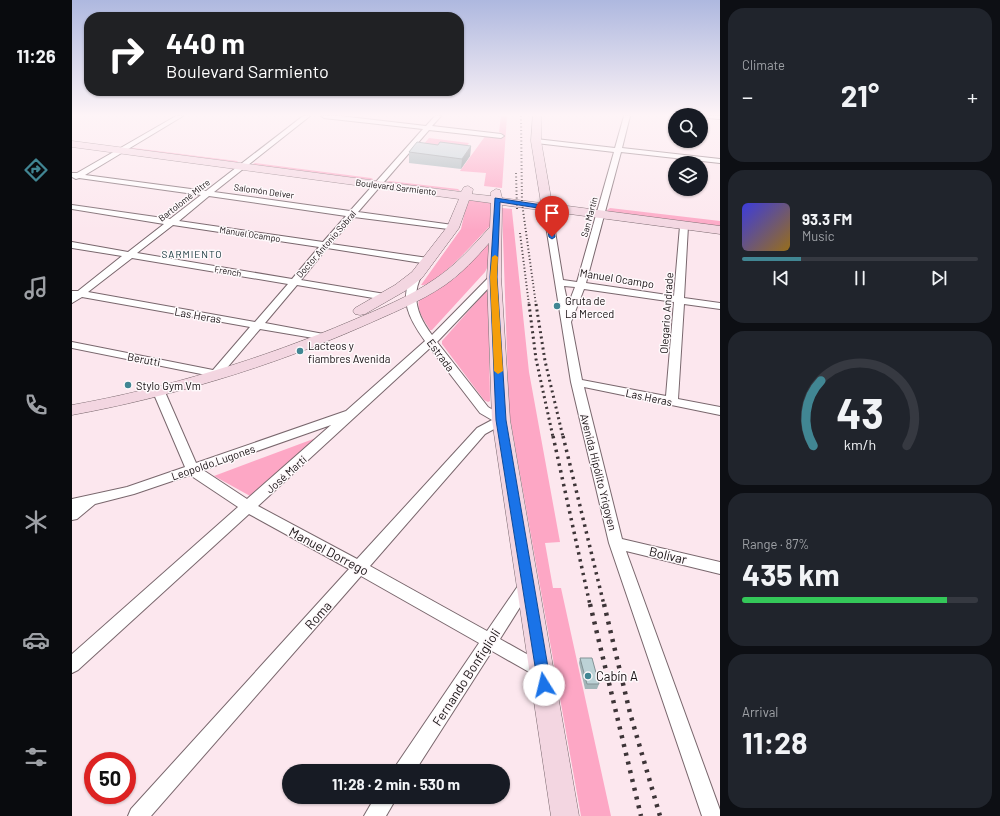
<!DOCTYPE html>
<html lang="en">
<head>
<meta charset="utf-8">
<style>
  body { margin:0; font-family:Barlow,sans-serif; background:#20242c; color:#f1f3f6; height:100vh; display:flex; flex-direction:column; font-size:15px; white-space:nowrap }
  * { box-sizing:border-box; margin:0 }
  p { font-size:13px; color:#9ea1a6 }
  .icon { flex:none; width:22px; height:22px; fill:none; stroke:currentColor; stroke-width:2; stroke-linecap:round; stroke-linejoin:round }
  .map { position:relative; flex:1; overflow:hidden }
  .drawer { display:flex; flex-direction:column; gap:8px; padding:8px; background:#0d0f14; width:280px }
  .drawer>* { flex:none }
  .top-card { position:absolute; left:12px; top:12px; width:380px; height:84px; border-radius:16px; box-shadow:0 1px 3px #0004; background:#202124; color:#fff; overflow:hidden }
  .fabs { position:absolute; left:596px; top:108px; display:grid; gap:8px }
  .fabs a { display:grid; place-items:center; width:40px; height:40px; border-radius:50%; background:#171b24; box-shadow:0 1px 3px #0004; font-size:20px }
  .speed { position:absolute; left:12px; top:752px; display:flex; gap:8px; font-size:20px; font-weight:700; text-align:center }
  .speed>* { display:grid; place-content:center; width:52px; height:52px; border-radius:50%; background:#171b24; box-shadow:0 1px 3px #0004; line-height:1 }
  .speed .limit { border:6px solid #d22; background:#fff; color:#111 }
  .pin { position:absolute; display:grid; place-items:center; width:34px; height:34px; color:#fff; margin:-41px -17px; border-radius:50% 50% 50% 0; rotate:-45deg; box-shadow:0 0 4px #0007 }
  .pin .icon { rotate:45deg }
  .me { position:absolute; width:44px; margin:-22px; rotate:351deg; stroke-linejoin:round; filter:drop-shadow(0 0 3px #0008) }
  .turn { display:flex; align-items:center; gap:14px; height:84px; padding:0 16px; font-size:18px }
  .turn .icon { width:52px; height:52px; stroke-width:2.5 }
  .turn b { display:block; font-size:28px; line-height:34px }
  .big { font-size:30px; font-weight:700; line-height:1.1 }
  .drawer .card { flex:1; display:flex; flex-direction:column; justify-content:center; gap:6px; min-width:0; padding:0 14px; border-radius:16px; background:#20242c }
  .drawer .dial { align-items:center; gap:0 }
  .dial svg { height:104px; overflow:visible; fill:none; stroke:#363941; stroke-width:7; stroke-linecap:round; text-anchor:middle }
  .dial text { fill:#f1f3f6; stroke:none }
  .song { display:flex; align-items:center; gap:12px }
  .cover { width:48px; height:48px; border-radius:6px; background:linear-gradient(135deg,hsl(240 70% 55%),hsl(40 70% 35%)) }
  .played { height:4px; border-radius:2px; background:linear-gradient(90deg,#418693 25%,#363941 25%) }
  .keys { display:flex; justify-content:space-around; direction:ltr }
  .heat { display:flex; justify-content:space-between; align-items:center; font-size:22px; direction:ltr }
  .charge { height:6px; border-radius:3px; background:linear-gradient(90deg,#34c759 87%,#363941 0) }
  .trip { position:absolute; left:210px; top:764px; width:228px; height:40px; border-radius:20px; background:#171b24; box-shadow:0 1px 3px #0004; font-weight:700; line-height:40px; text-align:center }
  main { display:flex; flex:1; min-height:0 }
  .menu { display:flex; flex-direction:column; width:72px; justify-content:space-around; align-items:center; background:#090b0e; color:#9ea1a6 }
  .menu .icon { width:28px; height:28px }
  .menu .on { color:#418693 }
  .menu b { font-size:18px; color:#f1f3f6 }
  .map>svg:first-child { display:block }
  .green { fill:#fda7c5 }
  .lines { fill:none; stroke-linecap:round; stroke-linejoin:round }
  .street-casing { stroke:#79676d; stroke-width:2 }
  .secondary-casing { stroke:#79676d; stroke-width:1 }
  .street { fill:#fff; fill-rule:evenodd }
  .secondary { fill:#f3d6e1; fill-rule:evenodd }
  .rail-far3 { stroke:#3d3437; stroke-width:2; stroke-dasharray:1 2.5; stroke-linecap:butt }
  .rail-far2 { stroke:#3d3437; stroke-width:3; stroke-dasharray:2 3.5; stroke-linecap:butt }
  .rail-far1 { stroke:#3d3437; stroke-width:3.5; stroke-dasharray:2.5 4.5; stroke-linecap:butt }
  .rail { stroke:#3d3437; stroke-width:4.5; stroke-dasharray:3 6; stroke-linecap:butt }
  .wall { fill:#a2b5b8 }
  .shaded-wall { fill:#849396 }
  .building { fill:#bcd2d6; stroke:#849396 }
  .route { fill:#1a73e8; stroke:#114b97 }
  .slow { fill:#f59e0b }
  .poi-dot { fill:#418693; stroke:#fef9fb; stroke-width:1.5 }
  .labels { text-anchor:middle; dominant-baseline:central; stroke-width:3; stroke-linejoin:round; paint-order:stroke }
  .far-street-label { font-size:9px; fill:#161012; stroke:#fef9fb }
  .far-neighbourhood-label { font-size:10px; letter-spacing:1px; fill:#0f3137; stroke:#fef9fb }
  .street-label { font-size:11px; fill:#161012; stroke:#fef9fb }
  .poi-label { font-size:11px; fill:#161012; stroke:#fef9fb; text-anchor:start }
  .near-street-label { font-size:13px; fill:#161012; stroke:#fef9fb }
  .near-poi-label { font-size:13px; fill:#161012; stroke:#fef9fb; text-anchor:start }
</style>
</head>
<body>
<main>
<nav class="menu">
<b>11:26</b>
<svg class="icon on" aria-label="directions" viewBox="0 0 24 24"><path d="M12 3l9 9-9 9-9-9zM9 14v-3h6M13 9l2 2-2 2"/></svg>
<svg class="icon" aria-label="music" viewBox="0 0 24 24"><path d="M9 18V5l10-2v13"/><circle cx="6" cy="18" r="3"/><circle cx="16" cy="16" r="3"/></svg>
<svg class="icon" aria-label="phone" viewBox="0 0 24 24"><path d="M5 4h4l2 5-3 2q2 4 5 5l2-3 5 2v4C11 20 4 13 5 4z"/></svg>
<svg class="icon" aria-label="climate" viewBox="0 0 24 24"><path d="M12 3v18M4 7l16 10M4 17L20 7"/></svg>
<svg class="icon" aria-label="car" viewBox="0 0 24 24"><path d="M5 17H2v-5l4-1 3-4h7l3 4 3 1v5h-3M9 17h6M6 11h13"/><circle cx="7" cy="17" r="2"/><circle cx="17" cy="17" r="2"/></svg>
<svg class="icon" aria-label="filters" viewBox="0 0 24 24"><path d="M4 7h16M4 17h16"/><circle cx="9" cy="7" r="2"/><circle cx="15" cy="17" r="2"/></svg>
</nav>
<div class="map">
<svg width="648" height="816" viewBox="0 0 648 816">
  <rect width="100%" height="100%" fill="#fce7ee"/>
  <g class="green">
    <path d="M 429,116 L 435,116 L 430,188 L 412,186 L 414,173 L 388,171 L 414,135 L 429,137 L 430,133 L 427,132 Z"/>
    <path d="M 357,138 L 397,143 L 391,151 L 350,146 Z"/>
    <path d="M 62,148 L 165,161 L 166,162 L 164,163 L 58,149 Z"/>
    <path d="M 183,163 L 299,178 L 301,179 L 300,180 L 179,165 Z"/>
    <path d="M 317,181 L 386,189 L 388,191 L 316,183 L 315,182 Z"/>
    <path d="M 398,200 L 420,202 L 420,222 L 418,226 C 406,238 363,288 349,285 L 389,229 L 395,202 Z"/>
    <path d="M 430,208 L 440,209 L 440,211 L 457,372 L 488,542 L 473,543 L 481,588 L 489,588 L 539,816 L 509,816 L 437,412 Z"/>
    <path d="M 538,208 L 648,221 L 648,229 L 536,212 L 535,210 Z"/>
    <path d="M 415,245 L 418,245 L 416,266 L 413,272 L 360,330 L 358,330 C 353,321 344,310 347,300 L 383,278 Z"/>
    <path d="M 416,290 L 418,401 L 416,402 L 412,400 L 370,344 L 370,341 L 415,290 Z"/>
    <path d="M 244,438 L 180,497 L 142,476 Z"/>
  </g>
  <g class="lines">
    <g class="street-casing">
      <g id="street">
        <path d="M 104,116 L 111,116 L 13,175 L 134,191 L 231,116 L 238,116 L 142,192 L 278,211 L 351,129 L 252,118 L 249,116 L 268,116 L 354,126 L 363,116 L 369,116 L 360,126 L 429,134 L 432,136 L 429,138 L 357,130 L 286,212 L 381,225 L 385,228 L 384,230 L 282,217 L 259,244 L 356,258 L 361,261 L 359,263 L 356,264 L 255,248 L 229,280 L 313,294 L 316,295 L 318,297 L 316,299 L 313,300 L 225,285 L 193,323 L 257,335 L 258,337 L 257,339 L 253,340 L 188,329 L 148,376 L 144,377 L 0,348 L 0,342 L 141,370 L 178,327 L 10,297 L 0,303 L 0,291 L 6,291 L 50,256 L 0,248 L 0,242 L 56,252 L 92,224 L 0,209 L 0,205 L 98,219 L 129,195 L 7,178 L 4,179 L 0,177 L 0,173 L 5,173 ZM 137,196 L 274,216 L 251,242 L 107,221 ZM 101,225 L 247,247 L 220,279 L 65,253 ZM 60,258 L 216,284 L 183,322 L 16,292 Z"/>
        <path d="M 552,116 L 558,116 L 550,148 L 648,159 L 648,163 L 549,152 L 514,283 L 602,296 L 608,226 L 612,223 L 615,224 L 616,226 L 612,298 L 648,303 L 648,309 L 612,304 L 606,399 L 648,407 L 648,415 L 512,387 L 550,539 L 648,562 L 648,574 L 554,551 L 648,810 L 648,816 L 630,816 L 537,543 L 499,382 L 471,207 L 475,205 L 479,207 L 491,280 L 505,282 L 542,152 L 464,143 L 461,141 L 464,139 L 543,148 ZM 492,286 L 503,287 L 496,305 ZM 512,289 L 602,302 L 594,396 L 510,380 L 499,322 Z"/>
        <path d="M 632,116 L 648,116 L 648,119 L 635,118 Z"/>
        <path d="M 345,272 L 350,275 C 338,296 346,317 360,335 L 419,275 L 422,274 L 427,277 L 365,342 L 416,407 L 433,417 L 435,420 L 433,423 L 413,434 L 298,566 L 415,631 L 450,580 L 455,578 L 460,580 L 463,584 L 460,588 L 428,639 L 476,666 L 479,671 L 476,676 L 470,679 L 464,676 L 420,651 L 343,771 L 322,771 L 325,764 L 407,643 L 289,576 L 79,816 L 56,816 L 59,809 L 277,569 L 177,514 L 6,670 L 0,673 L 0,654 L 166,507 L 118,475 L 62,494 L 23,504 L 5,519 L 0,520 L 0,499 L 55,487 L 113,467 L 81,392 L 83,389 L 91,389 L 93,392 L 124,463 L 274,411 L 353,341 C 338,320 325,298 342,273 ZM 358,348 L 408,413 L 420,420 L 405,428 L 285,559 L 186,506 ZM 259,425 L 175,499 L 131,470 Z"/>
        <path d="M 303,797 L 325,797 L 314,816 L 292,816 Z"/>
      </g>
    </g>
    <g class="secondary-casing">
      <path id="secondary" d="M 461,116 L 469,116 L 469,141 L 480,204 L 648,226 L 648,234 L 430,205 L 429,277 L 438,420 L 507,816 L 479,816 L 420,420 L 415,277 L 417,243 C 404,258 390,273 373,285 C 348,302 318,314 289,327 C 198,367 98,397 0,415 L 0,405 C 95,388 190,359 279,321 C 307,309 337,297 363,279 C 384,265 401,246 418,227 L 419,203 L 397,200 L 387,228 L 350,278 L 333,291 L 293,314 L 288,315 L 283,314 L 281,311 L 283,308 L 323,285 L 340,272 L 375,227 L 387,199 L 0,147 L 0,141 L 389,192 L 392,187 L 396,186 L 401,189 L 400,194 L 419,196 L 419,192 L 424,189 L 428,190 L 430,198 L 469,203 L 459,141 Z"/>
    </g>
    <use href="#street" class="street"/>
    <use href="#secondary" class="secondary"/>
    <g class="rail-far3">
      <path d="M 449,116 L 450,203 L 464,305"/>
      <path d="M 444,173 L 445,209"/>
      <path d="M 448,233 L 457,305"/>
    </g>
    <g class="rail-far2">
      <path d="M 457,304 L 464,359 L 481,437"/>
      <path d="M 464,304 L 473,361 L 491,437"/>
    </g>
    <g class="rail-far1">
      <path d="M 481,436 L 518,605"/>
      <path d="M 491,436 L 532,605"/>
    </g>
    <g class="rail">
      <path d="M 518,604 L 569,816"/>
      <path d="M 532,604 L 558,713 L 588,816"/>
    </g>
  </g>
  <g class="wall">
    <path d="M 366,145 L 399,146 L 398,156 L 389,169 L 337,163 L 337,152 Z"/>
    <path d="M 508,658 L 527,684 L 525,689 L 513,689 L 507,663 Z"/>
  </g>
  <path class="shaded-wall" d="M 399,146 L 398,156 L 389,169 L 390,159 Z"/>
  <g class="building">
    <path d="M 345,142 L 366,145 L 368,142 L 399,146 L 390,159 L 337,152 Z"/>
    <path d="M 508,658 L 520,658 L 527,684 L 515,684 Z"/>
  </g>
  <linearGradient id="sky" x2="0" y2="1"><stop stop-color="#aeb8df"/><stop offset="0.5" stop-color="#fef4f7"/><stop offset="1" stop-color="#fef4f7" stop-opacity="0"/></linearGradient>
  <rect width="648" height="230" fill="url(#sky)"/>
  <path class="route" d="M 423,198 L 477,206 L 483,237 L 480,239 L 477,237 L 472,209 L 428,202 L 425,277 L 434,420 L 479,685 L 477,690 L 472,691 L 468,690 L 466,685 L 424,420 L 418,277 Z"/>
  <path class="slow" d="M 423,255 L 426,257 L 425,277 L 431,371 L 426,374 L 422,371 L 418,277 L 420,257 Z"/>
  <g class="poi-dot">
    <circle cx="485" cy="306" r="4"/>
    <circle cx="228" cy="351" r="4"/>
    <circle cx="56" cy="385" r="4"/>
    <circle cx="516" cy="676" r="4"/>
  </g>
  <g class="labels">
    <g class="far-street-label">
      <text transform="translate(324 187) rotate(7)">Boulevard Sarmiento</text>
      <text transform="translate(192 191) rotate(8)">Salomón Deiver</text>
      <text transform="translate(112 200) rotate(-38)">Bartolomé Mitre</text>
      <text transform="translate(517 217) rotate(-75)">San Martín</text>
      <text transform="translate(178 234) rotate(9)">Manuel Ocampo</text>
      <text transform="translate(254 244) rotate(-49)">Doctor Antonio Sobral</text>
      <text transform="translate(156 271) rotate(10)">French</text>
    </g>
    <g class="far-neighbourhood-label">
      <text x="120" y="254">SARMIENTO</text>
    </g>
    <g class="street-label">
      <text transform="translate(545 278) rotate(9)">Manuel Ocampo</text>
      <text transform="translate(594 313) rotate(-86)">Olegario Andrade</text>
      <text transform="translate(126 315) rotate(10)">Las Heras</text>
      <text transform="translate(369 355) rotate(53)">Estrada</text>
      <text transform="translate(72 359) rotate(11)">Berutti</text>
      <text transform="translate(577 397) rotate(12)">Las Heras</text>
      <text transform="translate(141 462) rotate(-19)">Leopoldo Lugones</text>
      <text transform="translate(527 472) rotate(76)">Avenida Hipólito Yrigoyen</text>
      <text transform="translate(214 474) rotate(-42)">José Marti</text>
    </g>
    <g class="poi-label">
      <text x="493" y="300">Gruta de<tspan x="493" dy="13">La Merced</tspan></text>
      <text x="236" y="345">Lacteos y<tspan x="236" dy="13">fiambres Avenida</tspan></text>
      <text x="64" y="385">Stylo Gym Vm</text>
    </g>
    <g class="near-street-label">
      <text transform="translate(257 551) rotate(28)">Manuel Dorrego</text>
      <text transform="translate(596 555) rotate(13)">Bolívar</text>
      <text transform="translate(246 615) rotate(-48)">Roma</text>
      <text transform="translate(394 677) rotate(-57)">Fernando Bonfiglioli</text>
    </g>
    <g class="near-poi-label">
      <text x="524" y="676">Cabín A</text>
    </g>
  </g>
</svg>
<div class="fabs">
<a><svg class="icon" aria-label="search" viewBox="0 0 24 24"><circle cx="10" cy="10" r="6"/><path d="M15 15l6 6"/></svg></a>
<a><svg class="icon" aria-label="layers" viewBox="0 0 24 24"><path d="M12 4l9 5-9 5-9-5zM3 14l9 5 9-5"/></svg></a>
</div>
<div class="speed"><div class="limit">50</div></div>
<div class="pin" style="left:480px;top:237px;background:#d93025"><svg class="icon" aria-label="arrive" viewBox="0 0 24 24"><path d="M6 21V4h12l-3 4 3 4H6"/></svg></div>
<svg class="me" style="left:472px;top:685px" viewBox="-20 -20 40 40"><circle r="19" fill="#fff"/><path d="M0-13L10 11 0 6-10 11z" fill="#1a73e8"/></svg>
<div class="trip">11:28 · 2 min · 530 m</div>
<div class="top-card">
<div class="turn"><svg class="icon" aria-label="right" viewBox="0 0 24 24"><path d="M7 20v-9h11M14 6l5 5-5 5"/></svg><div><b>440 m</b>Boulevard Sarmiento</div></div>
</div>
</div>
<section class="drawer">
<div class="card"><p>Climate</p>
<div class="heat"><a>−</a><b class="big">21°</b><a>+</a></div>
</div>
<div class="card">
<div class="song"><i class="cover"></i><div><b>93.3 FM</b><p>Music</p></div></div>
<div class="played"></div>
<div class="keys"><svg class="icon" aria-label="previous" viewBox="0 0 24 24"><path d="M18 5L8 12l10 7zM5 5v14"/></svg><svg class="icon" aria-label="pause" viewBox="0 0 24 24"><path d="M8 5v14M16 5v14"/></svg><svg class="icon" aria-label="next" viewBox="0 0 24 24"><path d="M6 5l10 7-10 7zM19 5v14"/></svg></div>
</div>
<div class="card dial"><svg viewBox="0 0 100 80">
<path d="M14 69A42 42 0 1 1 86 69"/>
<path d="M14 69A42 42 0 0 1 20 19" stroke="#418693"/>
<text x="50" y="56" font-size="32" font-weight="700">43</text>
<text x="50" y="72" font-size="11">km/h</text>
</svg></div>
<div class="card"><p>Range · 87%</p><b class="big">435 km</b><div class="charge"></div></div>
<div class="card"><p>Arrival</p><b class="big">11:28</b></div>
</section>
</main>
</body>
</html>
